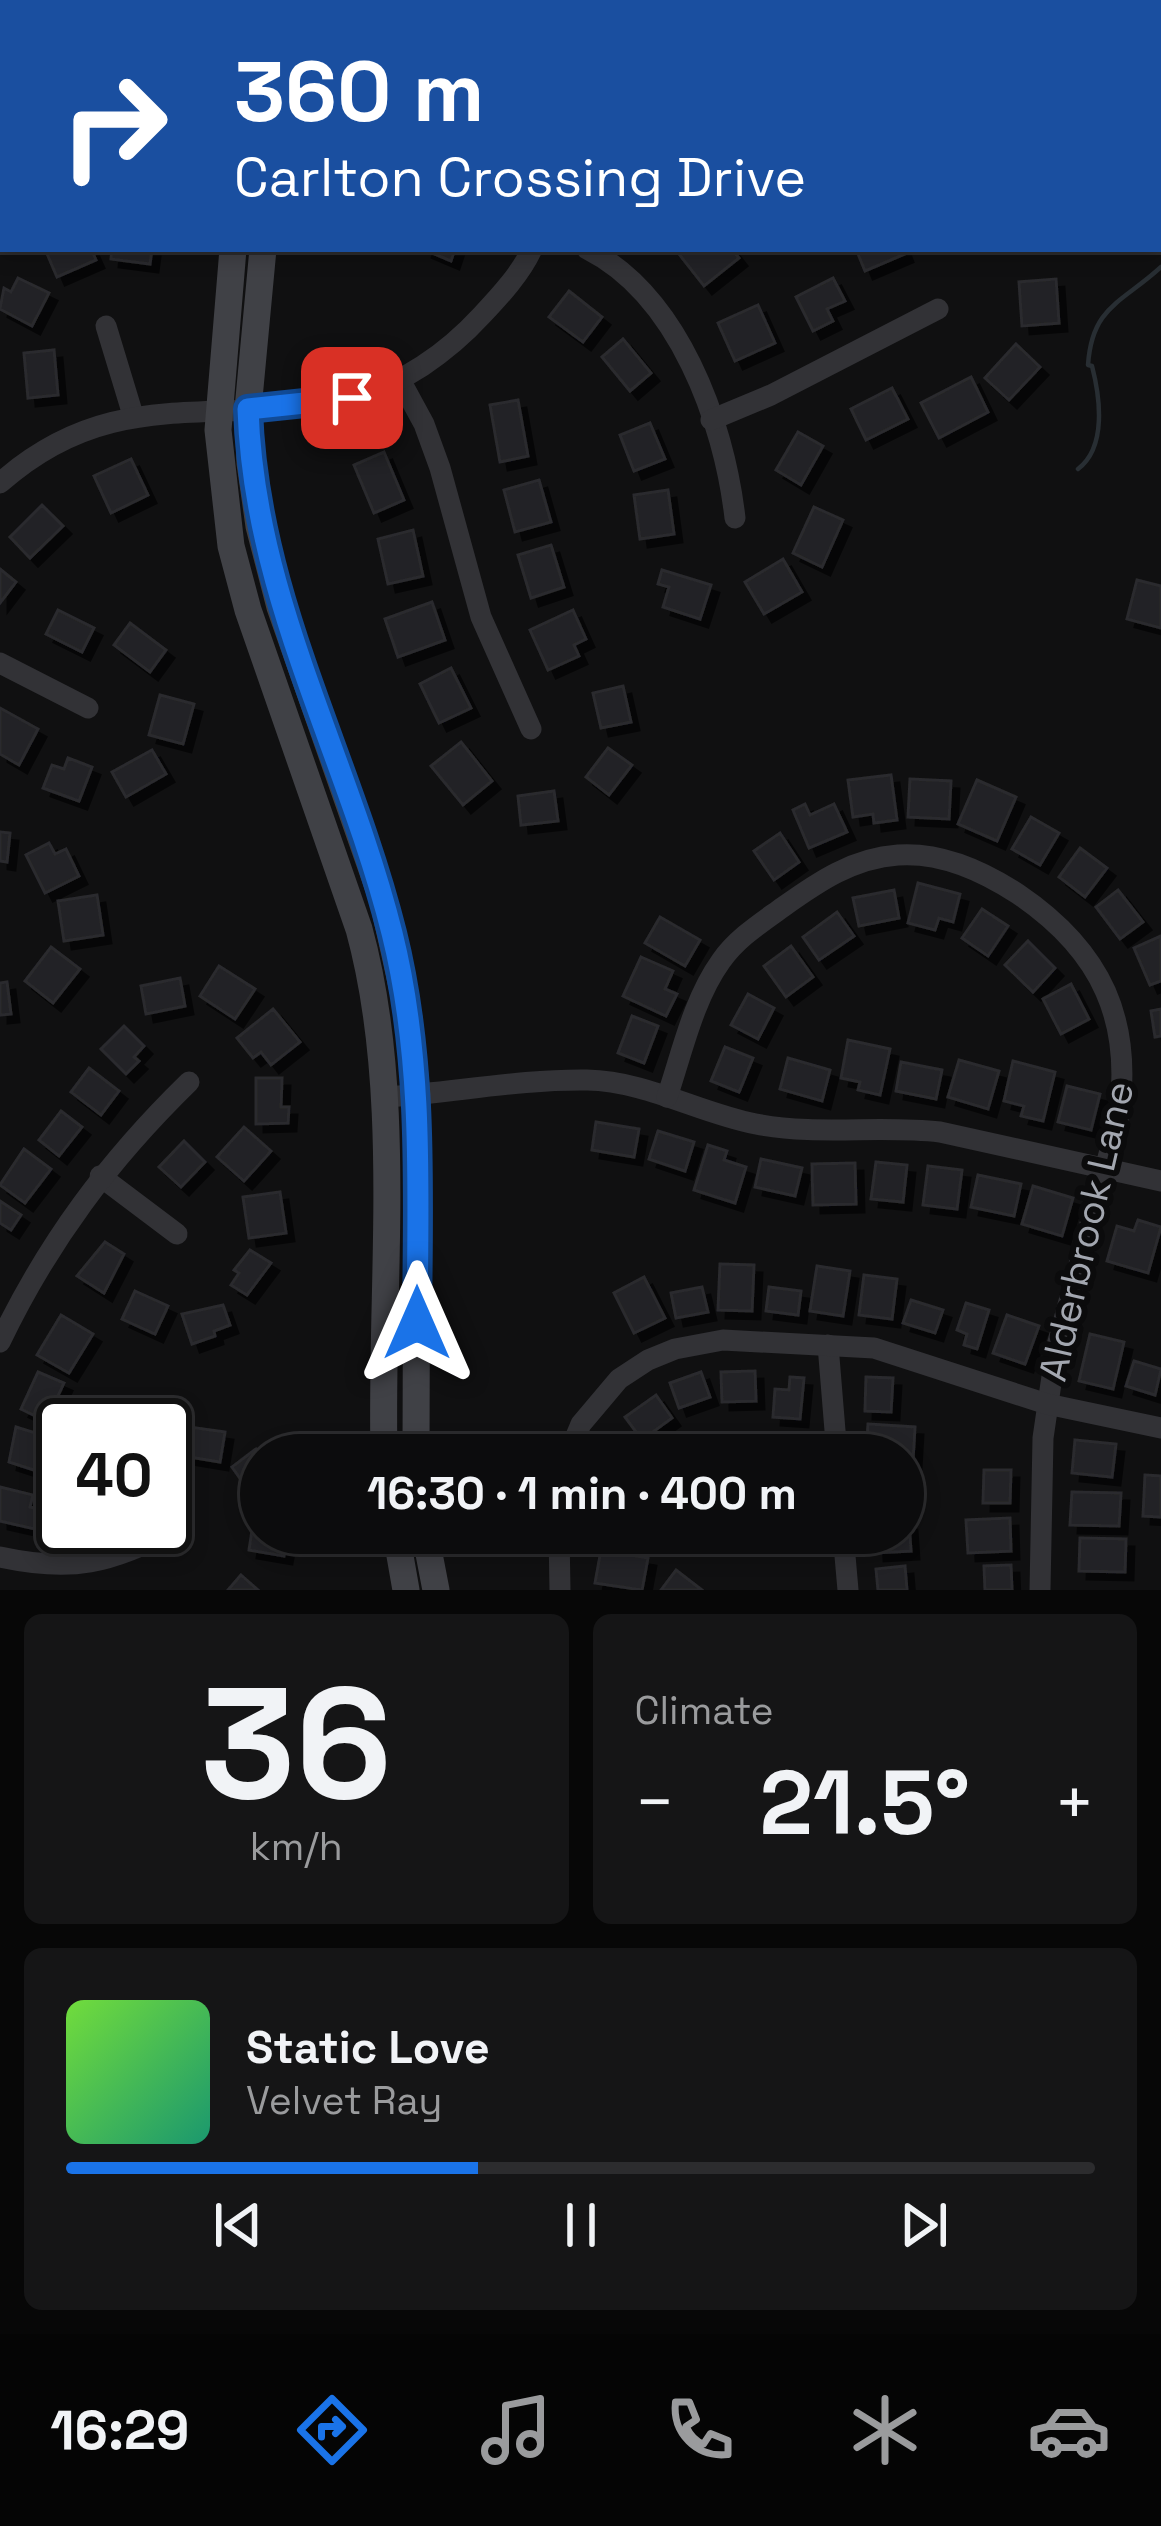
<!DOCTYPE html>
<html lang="en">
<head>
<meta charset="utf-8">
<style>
  body { margin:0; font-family:"Space Grotesk",sans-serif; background:#151516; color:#f1f3f6; height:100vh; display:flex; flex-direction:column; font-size:45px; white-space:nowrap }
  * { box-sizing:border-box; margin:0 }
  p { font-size:39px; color:#9a9b9d }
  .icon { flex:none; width:66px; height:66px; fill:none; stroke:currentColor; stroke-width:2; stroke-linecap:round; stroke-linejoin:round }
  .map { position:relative; height:1590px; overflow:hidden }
  .sheet { display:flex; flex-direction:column; gap:24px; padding:24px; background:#070707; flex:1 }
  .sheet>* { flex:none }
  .top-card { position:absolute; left:0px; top:0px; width:1161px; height:252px; box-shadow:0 6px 18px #0003,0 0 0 3px #2c2c2e; background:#1a4fa0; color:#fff; overflow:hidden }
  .speed { position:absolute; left:36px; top:1398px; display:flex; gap:24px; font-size:60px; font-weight:700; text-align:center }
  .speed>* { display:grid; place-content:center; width:156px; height:156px; border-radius:50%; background:#0c0c0d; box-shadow:0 6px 18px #0003,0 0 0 3px #2c2c2e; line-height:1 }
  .speed .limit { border:6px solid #111; border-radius:18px; background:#fff; color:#111 }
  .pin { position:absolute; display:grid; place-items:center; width:102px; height:102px; color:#fff; margin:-51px; border-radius:24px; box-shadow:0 6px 18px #0006 }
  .me { position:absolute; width:132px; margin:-66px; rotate:0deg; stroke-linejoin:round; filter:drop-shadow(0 0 9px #0008) }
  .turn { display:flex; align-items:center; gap:42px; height:252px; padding:0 36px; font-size:54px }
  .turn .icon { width:156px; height:156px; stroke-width:2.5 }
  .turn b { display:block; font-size:84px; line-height:102px }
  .big { font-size:90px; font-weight:700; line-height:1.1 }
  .sheet .widget { flex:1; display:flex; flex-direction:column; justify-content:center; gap:18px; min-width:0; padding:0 42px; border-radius:18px; background:#151516 }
  .sheet .dial { align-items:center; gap:0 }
  .dial b { font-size:156px; line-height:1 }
  .song { display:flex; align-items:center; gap:36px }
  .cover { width:144px; height:144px; border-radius:18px; background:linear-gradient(135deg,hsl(100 70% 55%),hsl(160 70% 35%)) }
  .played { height:12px; border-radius:6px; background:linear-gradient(90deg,#1a73e8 40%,#2c2c2e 40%) }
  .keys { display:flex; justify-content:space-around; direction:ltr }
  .heat { display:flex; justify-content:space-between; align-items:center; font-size:66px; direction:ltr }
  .sheet .tiles { flex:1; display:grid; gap:24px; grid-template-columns:1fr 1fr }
  .widget:last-child { grid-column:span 2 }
  .trip { position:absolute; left:240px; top:1434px; width:684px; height:120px; border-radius:60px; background:#0c0c0d; box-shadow:0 6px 18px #0003,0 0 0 3px #2c2c2e; font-weight:700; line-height:120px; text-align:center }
  .tab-bar { display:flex; height:192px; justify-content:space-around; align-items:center; background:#050505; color:#9a9b9d }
  .tab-bar .icon { width:84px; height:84px }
  .tab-bar .on { color:#1a73e8 }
  .tab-bar b { font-size:54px; color:#f1f3f6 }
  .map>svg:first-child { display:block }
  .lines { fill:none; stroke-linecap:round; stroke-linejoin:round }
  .stream { stroke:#282e33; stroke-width:4.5 }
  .building { fill:#232325; stroke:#2a2a2d; stroke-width:3; filter:url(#shadow) }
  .street { stroke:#323236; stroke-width:21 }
  .secondary { stroke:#404146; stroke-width:27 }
  .route-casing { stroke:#114b97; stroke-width:30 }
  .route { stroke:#1a73e8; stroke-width:21 }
  .labels { text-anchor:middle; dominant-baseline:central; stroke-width:12; stroke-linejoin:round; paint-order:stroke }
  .street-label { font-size:39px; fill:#a3a7b0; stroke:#0b0b0c }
</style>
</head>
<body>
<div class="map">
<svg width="1161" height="1590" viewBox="0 0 1161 1590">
  <defs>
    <filter id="shadow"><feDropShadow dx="8" dy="8" stdDeviation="0" flood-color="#0009"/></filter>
  </defs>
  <rect width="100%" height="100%" fill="#101011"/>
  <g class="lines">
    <path class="stream" d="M 1078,469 C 1107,447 1100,397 1092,366 L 1088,365 C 1092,306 1122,303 1161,267"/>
  </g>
  <g class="building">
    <path d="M 45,249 L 91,249 L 96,260 L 57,277 Z"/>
    <path d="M 112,249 L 152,249 L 150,264 L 111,259 Z"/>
    <path d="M 423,249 L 455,249 L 451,261 Z"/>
    <path d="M 686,249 L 732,249 L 739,258 L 704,286 L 679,254 Z"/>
    <path d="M 856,249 L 903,249 L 905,254 L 865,271 Z"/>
    <path d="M 18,278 L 49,293 L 32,326 L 0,309 L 4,288 L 11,292 Z"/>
    <path d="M 833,278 L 845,301 L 827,309 L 833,321 L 813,331 L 796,297 Z"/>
    <path d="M 1056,279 L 1059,323 L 1022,326 L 1019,282 Z"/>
    <path d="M 569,291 L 602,317 L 583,342 L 549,317 Z"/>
    <path d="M 758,305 L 775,343 L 735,361 L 718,323 Z"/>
    <path d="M 623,339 L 651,373 L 630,391 L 602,357 Z"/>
    <path d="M 1016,344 L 1040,367 L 1009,400 L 985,378 Z"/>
    <path d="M 54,350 L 58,395 L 28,398 L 24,353 Z"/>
    <path d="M 971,377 L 988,412 L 939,438 L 921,403 Z"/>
    <path d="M 892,388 L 908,419 L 866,440 L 851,409 Z"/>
    <path d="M 518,400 L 528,456 L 500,462 L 490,405 Z"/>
    <path d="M 650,423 L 665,459 L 634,471 L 620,435 Z"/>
    <path d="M 798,432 L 823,446 L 801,485 L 776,470 Z"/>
    <path d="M 384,452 L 404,500 L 374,513 L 354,465 Z"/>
    <path d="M 131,459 L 148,495 L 111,513 L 94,476 Z"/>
    <path d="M 539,480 L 551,522 L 515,532 L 504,490 Z"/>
    <path d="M 668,490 L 674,534 L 640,539 L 634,495 Z"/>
    <path d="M 42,505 L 63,526 L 30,558 L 10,537 Z"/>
    <path d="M 814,507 L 843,520 L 822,567 L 793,553 Z"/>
    <path d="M 413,530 L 423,576 L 388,584 L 378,539 Z"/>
    <path d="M 551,545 L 564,587 L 531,598 L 518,555 Z"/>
    <path d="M 783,559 L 802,592 L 764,614 L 745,582 Z"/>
    <path d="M 0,569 L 16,582 L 0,603 Z"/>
    <path d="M 662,570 L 711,585 L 700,619 L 663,607 L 669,587 L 658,584 Z"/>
    <path d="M 1137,580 L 1161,586 L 1161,628 L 1127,619 Z"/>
    <path d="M 432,602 L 445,640 L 398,657 L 385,619 Z"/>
    <path d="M 58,610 L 94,628 L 82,652 L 46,634 Z"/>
    <path d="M 573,610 L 586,639 L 574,645 L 579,656 L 548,670 L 530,630 Z"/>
    <path d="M 130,623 L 166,650 L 150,672 L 114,645 Z"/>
    <path d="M 451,668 L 471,708 L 439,723 L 420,684 Z"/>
    <path d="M 623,686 L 631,722 L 601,728 L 593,693 Z"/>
    <path d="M 160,695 L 194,704 L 183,744 L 149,735 Z"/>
    <path d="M 0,708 L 38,729 L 19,765 L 0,754 Z"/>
    <path d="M 461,742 L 492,781 L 463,805 L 431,766 Z"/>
    <path d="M 608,748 L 632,765 L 609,795 L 586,777 Z"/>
    <path d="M 152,750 L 166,774 L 126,797 L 112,772 Z"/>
    <path d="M 68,758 L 92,767 L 79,801 L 43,788 L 52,765 L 64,769 Z"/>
    <path d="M 891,775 L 897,820 L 874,823 L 873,814 L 853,817 L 848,780 Z"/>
    <path d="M 910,779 L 951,781 L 949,819 L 908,817 Z"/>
    <path d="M 977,780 L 1016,797 L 997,841 L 958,824 Z"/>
    <path d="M 554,791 L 558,821 L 521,825 L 518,796 Z"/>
    <path d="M 805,804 L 810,815 L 834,804 L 847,832 L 809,848 L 793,810 Z"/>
    <path d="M 1031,817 L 1059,833 L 1040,865 L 1012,849 Z"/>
    <path d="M 0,832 L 10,833 L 7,862 L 0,861 Z"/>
    <path d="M 780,833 L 799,862 L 774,880 L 754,851 Z"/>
    <path d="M 49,843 L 55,854 L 66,849 L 79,876 L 45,893 L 26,855 Z"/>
    <path d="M 1080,848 L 1107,868 L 1085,897 L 1059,877 Z"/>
    <path d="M 918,883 L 960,894 L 953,922 L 939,918 L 935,930 L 908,923 Z"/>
    <path d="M 894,890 L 899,918 L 859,926 L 853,898 Z"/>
    <path d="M 1118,890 L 1143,922 L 1120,939 L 1096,907 Z"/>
    <path d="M 97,895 L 103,935 L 64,941 L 58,901 Z"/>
    <path d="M 982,909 L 1008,926 L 988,956 L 962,938 Z"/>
    <path d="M 837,912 L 854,936 L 819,960 L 803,937 Z"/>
    <path d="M 660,917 L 700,940 L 685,966 L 645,943 Z"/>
    <path d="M 1161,936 L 1161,981 L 1150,985 L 1134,948 Z"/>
    <path d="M 1028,941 L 1055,968 L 1033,992 L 1005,965 Z"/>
    <path d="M 791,946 L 813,977 L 786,997 L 764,966 Z"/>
    <path d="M 51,947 L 80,969 L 53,1003 L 25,981 Z"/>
    <path d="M 641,957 L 673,971 L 665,989 L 677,994 L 666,1016 L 623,996 Z"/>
    <path d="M 219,966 L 255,989 L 235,1019 L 200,996 Z"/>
    <path d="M 180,978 L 185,1006 L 146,1014 L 141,986 Z"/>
    <path d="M 7,982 L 11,1014 L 0,1015 L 0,983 Z"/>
    <path d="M 1071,984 L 1089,1019 L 1061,1034 L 1043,999 Z"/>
    <path d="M 748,994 L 774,1008 L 758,1039 L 731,1025 Z"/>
    <path d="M 273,1009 L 300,1042 L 271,1065 L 261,1052 L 253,1058 L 237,1038 Z"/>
    <path d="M 1161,1009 L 1161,1036 L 1155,1037 L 1151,1011 Z"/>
    <path d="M 632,1016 L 658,1026 L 644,1063 L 618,1053 Z"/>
    <path d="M 124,1026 L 144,1046 L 134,1057 L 139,1061 L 126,1074 L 101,1049 Z"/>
    <path d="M 848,1040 L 890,1049 L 880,1095 L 858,1090 L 860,1082 L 841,1078 Z"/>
    <path d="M 725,1047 L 753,1058 L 739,1092 L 711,1081 Z"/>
    <path d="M 788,1058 L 830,1070 L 822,1101 L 780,1089 Z"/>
    <path d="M 959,1060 L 999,1071 L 988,1109 L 948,1097 Z"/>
    <path d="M 1013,1061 L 1055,1072 L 1043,1121 L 1021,1116 L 1024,1106 L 1004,1101 Z"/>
    <path d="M 901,1062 L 942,1070 L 936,1099 L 896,1091 Z"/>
    <path d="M 89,1068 L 119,1091 L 101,1115 L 71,1092 Z"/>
    <path d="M 256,1078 L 282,1078 L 281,1107 L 289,1107 L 288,1123 L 256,1124 Z"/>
    <path d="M 1067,1086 L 1100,1094 L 1091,1130 L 1058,1122 Z"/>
    <path d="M 61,1111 L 82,1127 L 59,1156 L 39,1140 Z"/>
    <path d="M 596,1122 L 639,1129 L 634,1157 L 592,1150 Z"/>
    <path d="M 244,1127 L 271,1151 L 244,1181 L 217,1157 Z"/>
    <path d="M 658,1131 L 694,1142 L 685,1171 L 649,1159 Z"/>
    <path d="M 184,1141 L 205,1162 L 181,1187 L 159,1167 Z"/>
    <path d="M 708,1145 L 727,1151 L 724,1160 L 746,1167 L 735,1203 L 694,1190 Z"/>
    <path d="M 24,1149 L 51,1169 L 25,1203 L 0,1185 Z"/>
    <path d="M 761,1159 L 802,1168 L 795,1196 L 755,1187 Z"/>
    <path d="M 876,1162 L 907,1165 L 903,1202 L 871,1199 Z"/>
    <path d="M 855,1163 L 856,1204 L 813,1205 L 812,1164 Z"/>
    <path d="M 928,1166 L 962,1170 L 957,1209 L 923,1205 Z"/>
    <path d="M 978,1175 L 1021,1184 L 1014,1216 L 971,1207 Z"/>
    <path d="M 1033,1186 L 1073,1198 L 1062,1236 L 1022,1224 Z"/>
    <path d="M 280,1192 L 286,1233 L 249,1238 L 243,1197 Z"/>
    <path d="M 0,1201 L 21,1215 L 11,1230 L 0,1223 Z"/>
    <path d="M 1138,1220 L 1161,1227 L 1148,1273 L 1107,1261 L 1117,1226 L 1134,1231 Z"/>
    <path d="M 105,1242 L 124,1254 L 104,1293 L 77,1276 Z"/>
    <path d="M 250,1250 L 271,1263 L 247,1295 L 231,1285 L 239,1273 L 234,1270 Z"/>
    <path d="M 720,1264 L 754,1265 L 752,1311 L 718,1310 Z"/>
    <path d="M 817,1266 L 850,1271 L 843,1316 L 810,1311 Z"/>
    <path d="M 864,1275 L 897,1279 L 892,1319 L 859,1315 Z"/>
    <path d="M 644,1277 L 665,1318 L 634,1333 L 614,1293 Z"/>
    <path d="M 702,1287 L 708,1312 L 676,1318 L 671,1293 Z"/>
    <path d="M 769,1287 L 801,1291 L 798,1315 L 766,1311 Z"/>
    <path d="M 135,1291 L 168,1306 L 155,1334 L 122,1319 Z"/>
    <path d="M 911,1300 L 943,1310 L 935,1333 L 903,1323 Z"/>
    <path d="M 966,1303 L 989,1310 L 977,1349 L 964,1345 L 967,1334 L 957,1330 Z"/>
    <path d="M 223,1305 L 230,1325 L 214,1331 L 215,1336 L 192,1344 L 182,1314 Z"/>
    <path d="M 61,1315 L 93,1334 L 69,1373 L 37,1355 Z"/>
    <path d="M 1007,1315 L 1039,1326 L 1025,1364 L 993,1353 Z"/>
    <path d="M 1090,1334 L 1124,1342 L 1113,1389 L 1079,1381 Z"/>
    <path d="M 1134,1361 L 1161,1369 L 1155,1395 L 1126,1386 Z"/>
    <path d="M 755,1371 L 756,1401 L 722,1402 L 721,1372 Z"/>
    <path d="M 38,1372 L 64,1383 L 46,1421 L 21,1409 Z"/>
    <path d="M 701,1372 L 710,1397 L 679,1408 L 670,1383 Z"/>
    <path d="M 790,1377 L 804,1378 L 800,1419 L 773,1417 L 775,1389 L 789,1390 Z"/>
    <path d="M 866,1377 L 893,1378 L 891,1412 L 865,1411 Z"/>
    <path d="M 656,1395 L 672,1418 L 642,1440 L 625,1417 Z"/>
    <path d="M 868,1424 L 915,1427 L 913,1461 L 903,1461 L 903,1455 L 866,1455 Z"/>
    <path d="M 182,1426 L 225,1432 L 220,1462 L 178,1455 Z"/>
    <path d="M 16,1427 L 45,1436 L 34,1470 L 9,1462 Z"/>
    <path d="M 1075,1440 L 1116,1444 L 1112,1477 L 1072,1473 Z"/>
    <path d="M 811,1446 L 812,1455 L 784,1455 L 784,1447 Z"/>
    <path d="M 256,1449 L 261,1456 L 258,1504 L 232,1467 Z"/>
    <path d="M 984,1470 L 1011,1470 L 1010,1503 L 983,1503 Z"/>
    <path d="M 903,1475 L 912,1476 L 909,1508 L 903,1507 Z"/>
    <path d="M 1145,1475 L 1161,1476 L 1161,1517 L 1143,1516 Z"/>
    <path d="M 0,1487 L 33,1495 L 30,1507 L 39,1509 L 35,1529 L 0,1521 Z"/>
    <path d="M 1072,1492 L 1121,1493 L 1119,1526 L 1070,1525 Z"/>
    <path d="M 254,1518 L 261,1520 L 261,1533 L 288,1533 L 284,1556 L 249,1550 Z"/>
    <path d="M 1010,1518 L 1011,1551 L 968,1553 L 966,1520 Z"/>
    <path d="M 903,1522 L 909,1522 L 911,1551 L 876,1553 L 875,1533 L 903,1533 Z"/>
    <path d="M 1080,1538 L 1126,1539 L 1125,1572 L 1079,1571 Z"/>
    <path d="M 601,1550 L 648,1558 L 642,1590 L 595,1583 Z"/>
    <path d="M 1011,1565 L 1012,1590 L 985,1590 L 984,1566 Z"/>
    <path d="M 905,1566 L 907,1590 L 878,1590 L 876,1569 Z"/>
    <path d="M 676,1570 L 702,1590 L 661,1590 Z"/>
    <path d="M 241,1575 L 258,1590 L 228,1590 Z"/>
  </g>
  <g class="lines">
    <g class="street">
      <path d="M 136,0 L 144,3"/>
      <path d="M 452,3 L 452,0"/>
      <path d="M 695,3 L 699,0"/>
      <path d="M 587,249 C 678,295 724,421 735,518"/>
      <path d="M 106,326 L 133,415"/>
      <path d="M 399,378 L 424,424 L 440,468 L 481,617 L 531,729"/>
      <path d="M 711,420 L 771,395 L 938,309"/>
      <path d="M 0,483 C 116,380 220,429 351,398 C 401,386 448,352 482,315 C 500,296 521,273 532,249"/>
      <path d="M 0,663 L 88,708"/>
      <path d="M 384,1097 C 452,1093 519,1079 587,1080 C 646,1081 699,1113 756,1124 C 817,1136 879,1125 940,1132 L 1161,1181"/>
      <path d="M 667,1097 C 682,1053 693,1000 721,961 C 737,938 761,923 783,907 C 818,882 853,858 898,855 C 941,852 983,871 1018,894 C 1102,951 1134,1021 1118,1121 L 1056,1349 L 1043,1438 L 1040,1590"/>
      <path d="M 100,1176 L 177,1234"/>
      <path d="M 0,1342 C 48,1242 109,1160 189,1082"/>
      <path d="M 828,1345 L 837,1455"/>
      <path d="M 568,1455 L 581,1424 L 619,1379 L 648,1360 L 675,1349 L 723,1340 L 874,1348 L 1047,1404 L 1161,1428"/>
      <path d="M 559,1533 L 560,1590"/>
      <path d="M 843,1533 L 848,1590"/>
      <path d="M 0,1557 C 74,1573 108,1563 175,1530"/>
    </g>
    <g class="secondary">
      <path d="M 258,3 L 259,0"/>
      <path d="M 290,3 L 290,0"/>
      <path d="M 233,249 L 218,430 L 231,546 L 248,610 L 359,929 C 404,1093 380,1284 384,1455"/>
      <path d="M 263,249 L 248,409 L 250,463 L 259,526 L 280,607 L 383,901 L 409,1018 L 417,1095 L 416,1455"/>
      <path d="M 396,1533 L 406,1590"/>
      <path d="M 425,1533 L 436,1590"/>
    </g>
  </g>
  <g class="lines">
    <g class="route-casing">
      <path id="route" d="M 352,398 L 248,409 C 254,598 347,754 392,933 C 424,1061 418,1192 417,1323"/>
    </g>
    <use href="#route" class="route"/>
  </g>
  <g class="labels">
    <g class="street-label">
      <text transform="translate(1086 1231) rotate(-77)">Alderbrook Lane</text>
    </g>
  </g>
</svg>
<div class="speed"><div class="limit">40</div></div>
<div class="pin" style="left:352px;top:398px;background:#d93025"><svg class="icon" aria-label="arrive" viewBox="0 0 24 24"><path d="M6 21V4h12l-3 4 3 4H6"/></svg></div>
<svg class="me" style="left:417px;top:1323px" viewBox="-20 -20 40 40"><path d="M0-17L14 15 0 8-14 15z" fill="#1a73e8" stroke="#fff" stroke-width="4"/></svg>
<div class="trip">16:30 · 1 min · 400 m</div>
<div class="top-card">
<div class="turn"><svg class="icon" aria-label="right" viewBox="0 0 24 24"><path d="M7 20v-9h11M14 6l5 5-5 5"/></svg><div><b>360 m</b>Carlton Crossing Drive</div></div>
</div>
</div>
<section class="sheet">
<div class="tiles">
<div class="widget dial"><b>36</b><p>km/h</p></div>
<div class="widget"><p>Climate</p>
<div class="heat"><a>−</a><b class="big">21.5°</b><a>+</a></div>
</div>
<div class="widget">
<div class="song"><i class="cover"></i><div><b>Static Love</b><p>Velvet Ray</p></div></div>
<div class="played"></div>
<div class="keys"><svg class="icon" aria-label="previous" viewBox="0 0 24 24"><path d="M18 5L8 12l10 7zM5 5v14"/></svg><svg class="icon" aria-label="pause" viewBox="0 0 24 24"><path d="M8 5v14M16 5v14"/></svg><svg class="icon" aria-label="next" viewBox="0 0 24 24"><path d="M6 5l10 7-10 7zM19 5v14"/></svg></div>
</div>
</div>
</section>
<nav class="tab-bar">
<b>16:29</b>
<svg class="icon on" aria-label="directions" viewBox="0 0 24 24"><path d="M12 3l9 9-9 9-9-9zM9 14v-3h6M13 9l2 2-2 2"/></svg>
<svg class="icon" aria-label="music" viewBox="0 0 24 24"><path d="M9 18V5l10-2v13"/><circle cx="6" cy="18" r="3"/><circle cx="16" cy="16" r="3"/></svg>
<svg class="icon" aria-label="phone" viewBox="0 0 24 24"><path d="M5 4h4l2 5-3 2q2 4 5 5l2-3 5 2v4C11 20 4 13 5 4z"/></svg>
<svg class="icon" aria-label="climate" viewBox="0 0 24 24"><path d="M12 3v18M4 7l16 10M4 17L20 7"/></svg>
<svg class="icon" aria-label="car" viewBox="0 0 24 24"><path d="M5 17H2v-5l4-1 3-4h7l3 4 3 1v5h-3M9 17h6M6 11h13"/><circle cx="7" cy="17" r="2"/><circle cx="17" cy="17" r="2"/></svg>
</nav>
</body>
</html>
